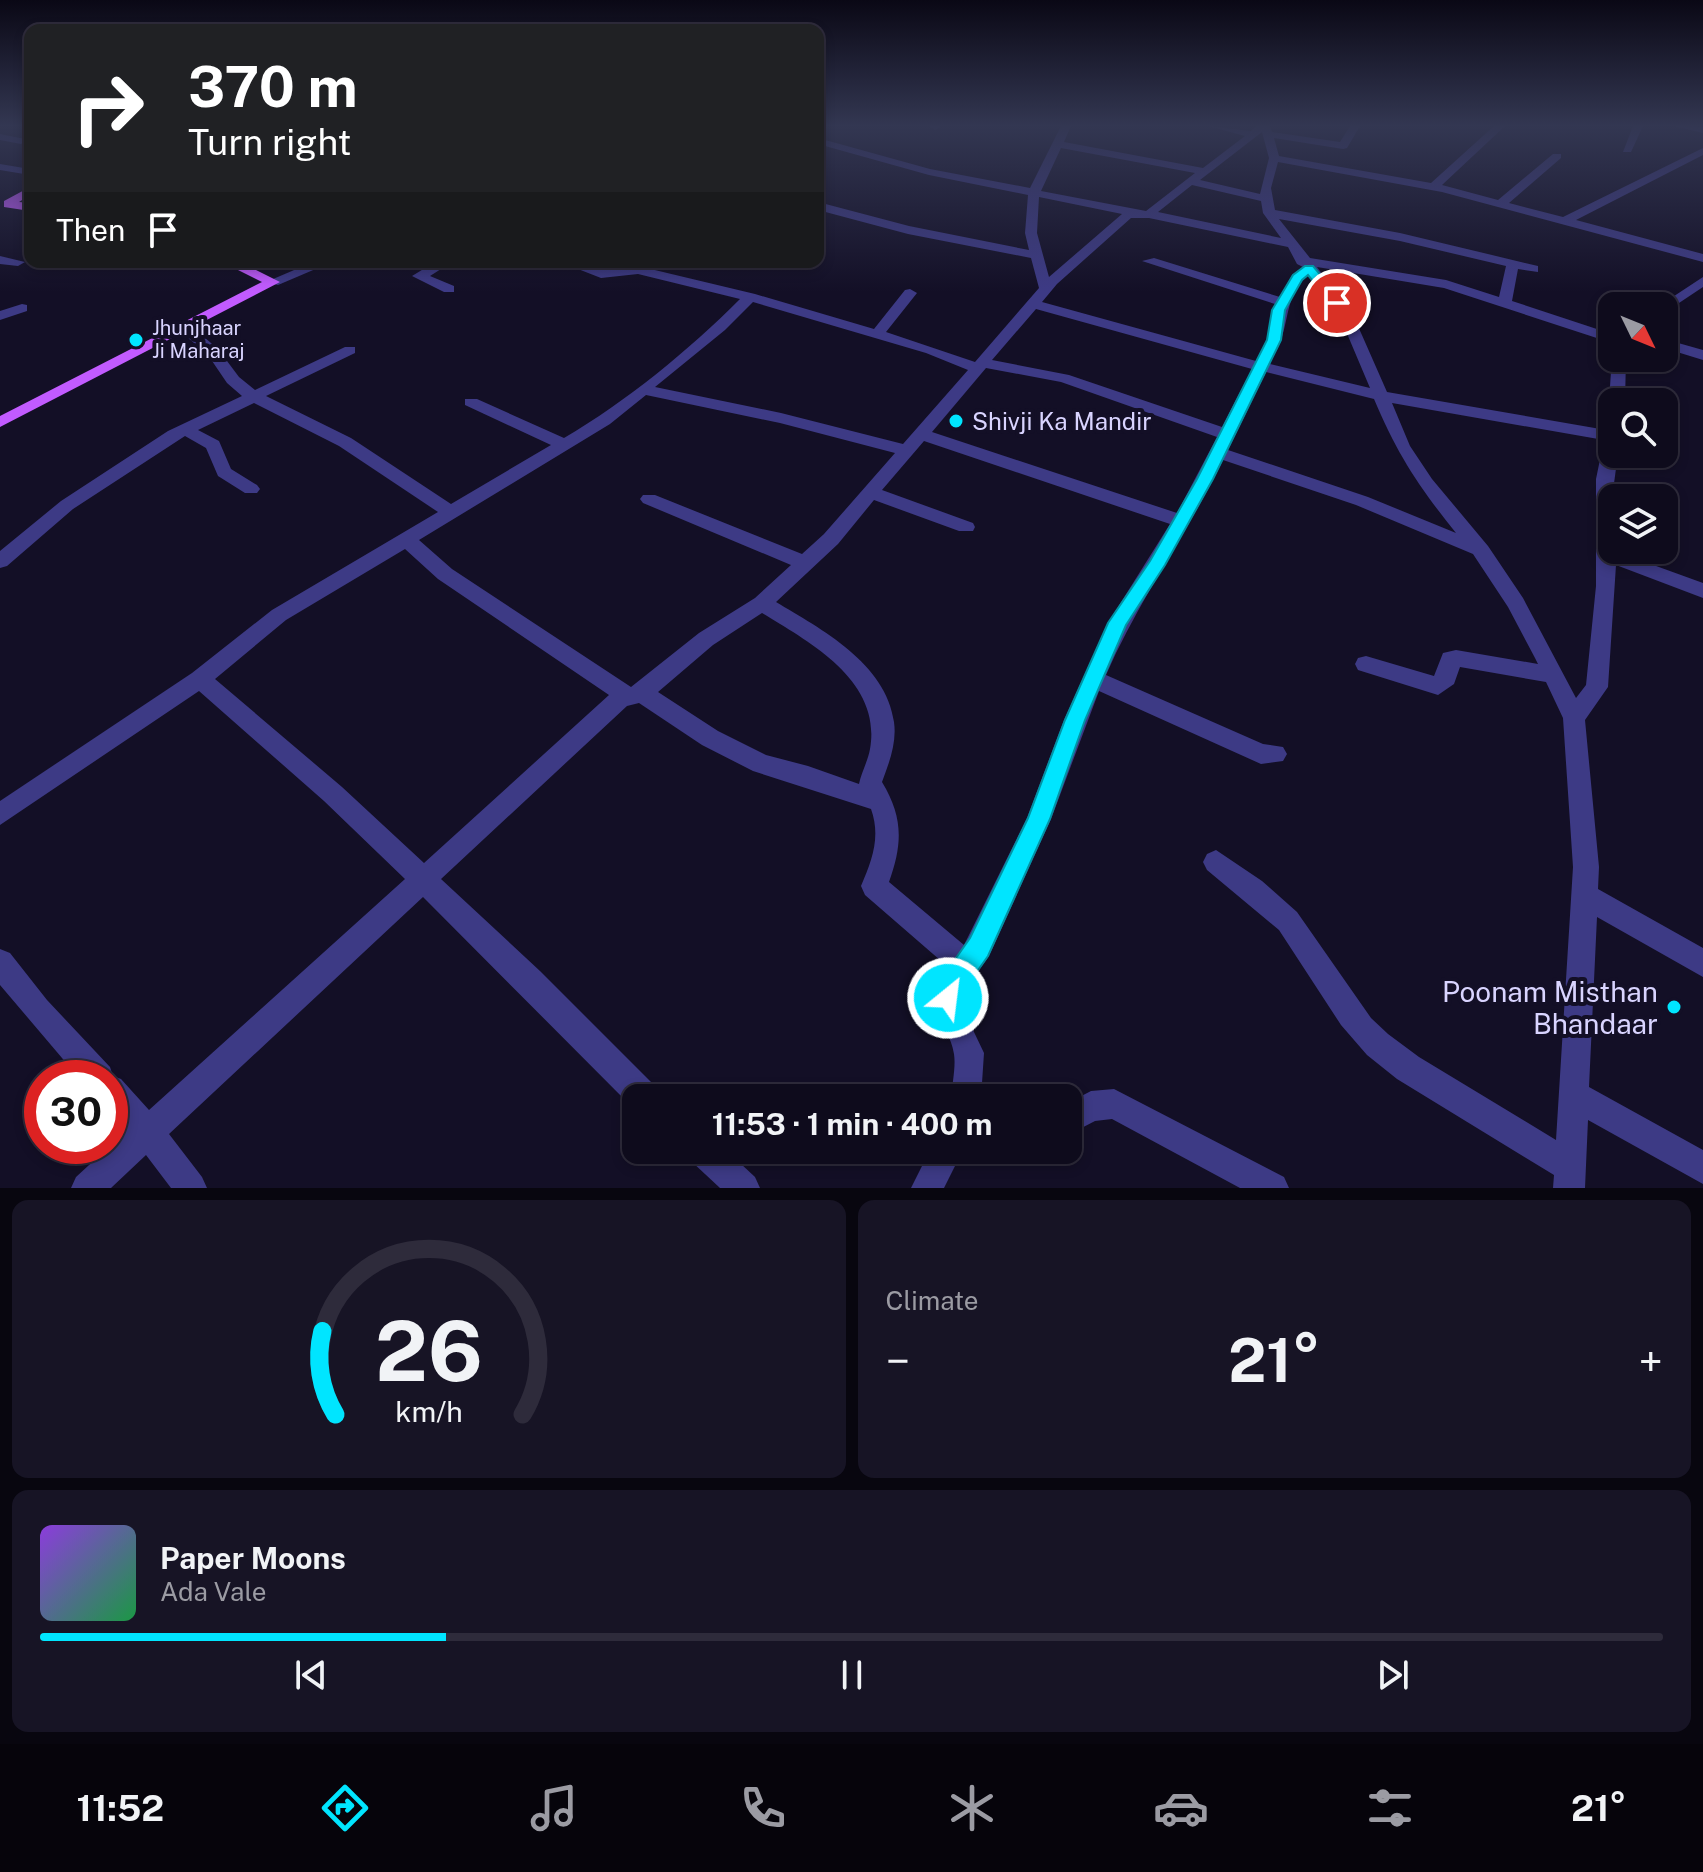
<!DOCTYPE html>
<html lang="en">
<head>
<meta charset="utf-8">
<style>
  body { margin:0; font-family:"Public Sans",sans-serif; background:#171425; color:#f1f3f6; height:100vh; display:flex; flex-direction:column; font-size:30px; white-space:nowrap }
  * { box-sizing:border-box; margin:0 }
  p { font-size:26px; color:#9b9ba3 }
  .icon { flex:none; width:44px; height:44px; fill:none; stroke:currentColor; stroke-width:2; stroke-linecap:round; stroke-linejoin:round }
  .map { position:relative; height:1188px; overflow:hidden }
  .drawer { display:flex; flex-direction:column; gap:12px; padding:12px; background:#08060f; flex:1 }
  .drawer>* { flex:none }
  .hud { position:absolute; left:24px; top:24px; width:800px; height:244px; border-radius:16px; box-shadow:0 4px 12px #0003,0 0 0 2px #2e2b3b; background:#202124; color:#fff; overflow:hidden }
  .needle { width:52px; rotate:133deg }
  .tools { position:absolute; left:1598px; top:292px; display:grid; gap:16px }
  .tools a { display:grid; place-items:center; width:80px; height:80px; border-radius:16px; background:#0e0b1c; box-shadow:0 4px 12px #0003,0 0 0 2px #2e2b3b; font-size:40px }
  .speed { position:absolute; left:24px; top:1060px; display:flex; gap:16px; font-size:40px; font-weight:700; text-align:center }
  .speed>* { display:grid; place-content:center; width:104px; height:104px; border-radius:50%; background:#0e0b1c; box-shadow:0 4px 12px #0003,0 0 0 2px #2e2b3b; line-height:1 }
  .speed .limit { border:12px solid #d22; background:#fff; color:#111 }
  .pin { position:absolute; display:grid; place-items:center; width:68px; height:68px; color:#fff; margin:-34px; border:4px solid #fff; border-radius:50%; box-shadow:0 2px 8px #0007 }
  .me { position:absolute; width:88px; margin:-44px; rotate:29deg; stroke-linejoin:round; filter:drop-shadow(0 0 6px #0008) }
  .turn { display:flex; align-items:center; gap:28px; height:168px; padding:0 32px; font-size:36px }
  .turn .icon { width:104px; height:104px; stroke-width:2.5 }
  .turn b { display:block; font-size:56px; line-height:68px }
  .then { display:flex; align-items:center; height:76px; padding:0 32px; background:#0003; gap:16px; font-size:30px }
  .big { font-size:60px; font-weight:700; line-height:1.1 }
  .drawer .widget { flex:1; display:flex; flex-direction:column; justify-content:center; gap:12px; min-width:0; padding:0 28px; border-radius:16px; background:#171425 }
  .drawer .dial { align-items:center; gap:0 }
  .dial svg { height:208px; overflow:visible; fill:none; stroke:#2e2b3b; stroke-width:7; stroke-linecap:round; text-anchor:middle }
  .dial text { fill:#f1f3f6; stroke:none }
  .song { display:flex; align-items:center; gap:24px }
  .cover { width:96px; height:96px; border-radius:12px; background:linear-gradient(135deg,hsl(270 70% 55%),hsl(140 70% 35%)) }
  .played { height:8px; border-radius:4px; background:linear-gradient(90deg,#00e5ff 25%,#2e2b3b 25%) }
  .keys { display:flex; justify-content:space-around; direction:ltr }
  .heat { display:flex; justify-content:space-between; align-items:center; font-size:44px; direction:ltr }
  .drawer .tiles { flex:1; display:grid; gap:12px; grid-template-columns:1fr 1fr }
  .widget:last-child { grid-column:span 2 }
  .trip { position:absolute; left:622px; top:1084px; width:460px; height:80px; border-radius:16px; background:#0e0b1c; box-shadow:0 4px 12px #0003,0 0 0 2px #2e2b3b; font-weight:700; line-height:80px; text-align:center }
  .dock { display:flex; height:128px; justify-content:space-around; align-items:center; background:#06040b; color:#9b9ba3 }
  .dock .icon { width:56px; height:56px }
  .dock .on { color:#00e5ff }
  .dock b { font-size:36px; color:#f1f3f6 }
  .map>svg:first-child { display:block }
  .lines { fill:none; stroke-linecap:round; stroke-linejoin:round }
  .minor { fill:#3d3a85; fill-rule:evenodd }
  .major { fill:#c25bff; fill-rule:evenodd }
  .route { fill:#00e5ff; stroke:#0095a6; stroke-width:2 }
  .poi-dot { fill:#00e5ff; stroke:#130f26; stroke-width:3 }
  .labels { text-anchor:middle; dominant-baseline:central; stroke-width:8; stroke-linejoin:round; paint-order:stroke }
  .far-poi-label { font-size:20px; fill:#d9d4ff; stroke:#130f26; text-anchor:start }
  .poi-label { font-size:24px; fill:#d9d4ff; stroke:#130f26; text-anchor:start }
  .near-poi-label { font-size:28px; fill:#d9d4ff; stroke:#130f26; text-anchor:end }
</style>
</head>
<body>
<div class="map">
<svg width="1703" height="1188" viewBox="0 0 1703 1188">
  <rect width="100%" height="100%" fill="#130f26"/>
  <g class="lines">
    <g class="minor">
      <path d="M 930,126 L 940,126 L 940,127 L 935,130 Z"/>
      <path d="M 1061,126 L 1071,126 L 1064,142 L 1203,168 L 1245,136 L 1208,126 L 1251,131 L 1256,126 L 1270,126 L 1272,132 L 1340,142 L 1350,126 L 1360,126 L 1347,148 L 1343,149 L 1274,138 L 1279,156 L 1431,183 L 1494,126 L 1505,126 L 1442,185 L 1498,200 L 1553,154 L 1561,154 L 1561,158 L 1509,203 L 1563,217 L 1703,148 L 1703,155 L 1576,220 L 1703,254 L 1703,262 L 1442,192 L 1278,162 L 1271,188 L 1275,210 L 1400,233 L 1538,266 L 1538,272 L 1518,269 L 1512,301 L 1612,334 L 1612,343 L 1444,288 L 1317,267 L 1354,317 L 1387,392 L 1612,431 L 1612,454 L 1618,454 L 1612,498 L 1612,550 L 1703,583 L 1703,598 L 1616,565 L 1608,687 L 1585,720 L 1599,867 L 1598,889 L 1703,948 L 1703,977 L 1597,917 L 1589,1087 L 1703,1150 L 1703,1184 L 1588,1120 L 1585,1188 L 1553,1188 L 1554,1175 L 1397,1079 L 1367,1055 L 1341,1025 L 1279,930 L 1207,870 L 1203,862 L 1207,854 L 1216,850 L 1262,881 L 1297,912 L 1371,1018 L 1388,1034 L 1419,1057 L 1556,1140 L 1573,867 L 1563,718 L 1546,682 L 1460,667 L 1454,684 L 1438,695 L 1358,670 L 1355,664 L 1358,658 L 1366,656 L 1434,676 L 1443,653 L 1456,650 L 1538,664 L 1535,658 L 1508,607 L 1473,554 L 1356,505 L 1223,460 C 1187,534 1139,599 1106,675 L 1263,744 L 1283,747 L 1287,754 L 1283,761 L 1261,764 L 1099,691 L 1051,819 L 989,956 L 963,993 L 963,1009 L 984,1053 L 981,1098 L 951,1098 C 952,1085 956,1067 954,1054 C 948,1017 916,1013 948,967 L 865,895 L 861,886 C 872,860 881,837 871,809 L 753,771 L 702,745 L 639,703 L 627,706 L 441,879 L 540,971 L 656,1087 L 660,1098 L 636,1098 L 634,1109 L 423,897 L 169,1134 L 202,1177 L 207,1188 L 171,1188 L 146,1155 L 111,1188 L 71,1188 L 76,1177 L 126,1131 L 110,1113 L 110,1078 L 79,1078 L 0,985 L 0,949 L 10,953 L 47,1000 L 110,1067 L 113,1076 L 121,1079 L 149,1110 L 405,879 L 324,801 L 199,691 L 0,825 L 0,801 L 192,673 L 272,610 L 438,512 L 339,446 L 254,403 L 198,430 L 219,441 L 231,469 L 257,485 L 260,489 L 257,493 L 245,493 L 218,476 L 206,448 L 185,436 L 73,509 L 7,566 L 0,568 L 0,551 L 61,501 L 168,431 L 242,396 L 227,383 L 208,355 L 180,331 L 180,325 L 190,325 L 218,349 L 239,377 L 255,390 L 345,347 L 355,347 L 355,353 L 266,396 L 351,438 L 451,504 L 551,445 L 465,405 L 465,399 L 477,399 L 564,438 C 627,401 688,351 740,299 L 638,274 L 601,278 L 560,262 L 580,262 L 602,270 L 638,266 L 755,294 L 874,329 L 905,290 L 910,289 L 917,293 L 886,332 L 975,362 L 1039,288 L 1031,258 L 908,234 L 818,210 L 818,202 L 909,226 L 1029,250 L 1025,233 L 1028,195 L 929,175 L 818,144 L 818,138 L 930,169 L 1030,188 ZM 1262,132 L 1269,158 L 1260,194 L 1200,180 ZM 1061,148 L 1195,173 L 1146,211 L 1041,191 ZM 1192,185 L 1261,201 L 1263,213 L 1281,238 L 1158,212 ZM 1039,197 L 1122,214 L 1049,277 L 1037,233 ZM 1131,218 L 1149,218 L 1288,247 L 1297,264 L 1303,267 L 1292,275 L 1280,297 L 1154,258 L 1142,261 L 1275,304 L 1267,340 L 1256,361 L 1042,302 L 1057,284 ZM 1279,219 L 1400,241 L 1506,266 L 1499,297 L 1446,280 L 1310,258 ZM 1309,275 L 1340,317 L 1370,388 L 1270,364 C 1273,356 1279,348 1281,340 C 1289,317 1287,292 1309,275 ZM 753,302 L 926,353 L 968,370 L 903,444 L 781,413 L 655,387 L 725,330 ZM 1036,309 L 1252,369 L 1222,427 L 1069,375 L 992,360 ZM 986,368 L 1061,382 L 1217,437 L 1177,513 L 932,432 ZM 1266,372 L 1374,399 C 1397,454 1419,487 1456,533 L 1368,497 L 1228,450 ZM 646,395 L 780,423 L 895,453 L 824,534 L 802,554 L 655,495 L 643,495 L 640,499 L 643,503 L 791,565 L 755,598 L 699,633 L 631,687 L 452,569 L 419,540 L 610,424 ZM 1392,403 L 1604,440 L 1596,479 L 1596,586 L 1586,685 L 1576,698 L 1523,598 L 1488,546 L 1432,479 L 1410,446 ZM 924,441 L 1170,524 L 1108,623 L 1064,720 L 1027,818 L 964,945 L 889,882 C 903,843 903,817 882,782 C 889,763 897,743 894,722 C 886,663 821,629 776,602 L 838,544 L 874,500 L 959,531 L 973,531 L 975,527 L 973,523 L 882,490 ZM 405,549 L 438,579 L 609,695 L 424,863 L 342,787 L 215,679 L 286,620 ZM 762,613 C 811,643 882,681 870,749 C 868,761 861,773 859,784 L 808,766 L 766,755 L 718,731 L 658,692 L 713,645 Z"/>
      <path d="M 1633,126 L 1643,126 L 1631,152 L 1623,152 Z"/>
      <path d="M 1674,126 L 1703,127 L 1703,133 Z"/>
      <path d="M 0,134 L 25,139 L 26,141 L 21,144 L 0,140 Z"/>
      <path d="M 0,164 L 30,169 L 30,175 L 0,170 Z"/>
      <path d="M 0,256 L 25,262 L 18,266 L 0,264 Z"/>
      <path d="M 313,262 L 332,262 L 278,285 L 266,282 Z"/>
      <path d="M 435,262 L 452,262 L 430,276 L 454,286 L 454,292 L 444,292 L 412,276 Z"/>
      <path d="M 1703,277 L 1703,287 L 1664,313 L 1664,306 L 1659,306 Z"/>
      <path d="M 22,304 L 27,305 L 27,311 L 0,320 L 0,311 Z"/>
      <path d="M 1664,339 L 1703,350 L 1703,360 L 1664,348 Z"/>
      <path d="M 1612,356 L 1626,358 L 1625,402 L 1612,402 L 1612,406 L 1609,402 Z"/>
      <path d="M 1114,1089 L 1284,1177 L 1289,1188 L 1240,1188 L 1112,1119 L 1095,1121 L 1068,1135 L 1068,1103 L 1091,1091 Z"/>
      <path d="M 686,1150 L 726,1150 L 755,1177 L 760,1188 L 720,1188 L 691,1161 Z"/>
      <path d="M 930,1150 L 963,1150 L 944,1188 L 911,1188 Z"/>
    </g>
    <g class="major">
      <path d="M 30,187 L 30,195 L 19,202 L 30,203 L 30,211 L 4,207 L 4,201 Z"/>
      <path d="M 222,262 L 240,262 L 280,282 L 0,427 L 0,416 L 262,282 Z"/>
    </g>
  </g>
  <linearGradient id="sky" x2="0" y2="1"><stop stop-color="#0a0815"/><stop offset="0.43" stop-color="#333752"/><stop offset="1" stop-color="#333752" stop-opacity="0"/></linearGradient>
  <rect width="1703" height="292" fill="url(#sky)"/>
  <path class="route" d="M 1305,266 L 1313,266 L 1344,303 L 1333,306 L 1308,275 L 1302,280 L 1285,310 L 1281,340 L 1213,479 L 1165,565 L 1126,625 L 1085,720 L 1050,819 L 988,956 L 962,993 L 957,1007 L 948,1011 L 939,1007 L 935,998 L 942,978 L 970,938 L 1028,818 L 1065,720 L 1108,623 L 1150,561 L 1197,479 L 1267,340 L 1272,310 L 1293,275 Z"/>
  <g class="poi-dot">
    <circle cx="136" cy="340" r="8"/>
    <circle cx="956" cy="421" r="8"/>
    <circle cx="1674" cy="1007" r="8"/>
  </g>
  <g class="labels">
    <g class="far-poi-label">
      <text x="152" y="328">Jhunjhaar<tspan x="152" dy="23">Ji Maharaj</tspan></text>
    </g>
    <g class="poi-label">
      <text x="972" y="421">Shivji Ka Mandir</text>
    </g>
    <g class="near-poi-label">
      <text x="1658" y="991">Poonam Misthan<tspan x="1658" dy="32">Bhandaar</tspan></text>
    </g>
  </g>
</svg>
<div class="tools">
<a><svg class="needle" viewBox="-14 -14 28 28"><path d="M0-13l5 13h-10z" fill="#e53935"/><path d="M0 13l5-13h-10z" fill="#9b9ba3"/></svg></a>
<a><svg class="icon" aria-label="search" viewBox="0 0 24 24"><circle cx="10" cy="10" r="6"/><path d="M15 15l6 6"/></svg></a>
<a><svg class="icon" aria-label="layers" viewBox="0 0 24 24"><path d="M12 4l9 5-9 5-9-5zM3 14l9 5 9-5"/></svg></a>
</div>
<div class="speed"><div class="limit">30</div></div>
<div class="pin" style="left:1337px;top:303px;background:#d93025"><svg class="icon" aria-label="arrive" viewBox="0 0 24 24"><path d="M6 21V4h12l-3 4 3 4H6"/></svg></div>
<svg class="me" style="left:948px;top:998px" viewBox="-20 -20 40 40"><circle r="17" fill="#00e5ff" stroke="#fff" stroke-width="3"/><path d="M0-11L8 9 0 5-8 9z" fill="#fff"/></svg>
<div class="trip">11:53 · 1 min · 400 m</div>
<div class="hud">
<div class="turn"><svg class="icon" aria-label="right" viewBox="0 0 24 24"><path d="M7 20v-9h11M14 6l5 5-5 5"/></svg><div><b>370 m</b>Turn right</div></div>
<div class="then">Then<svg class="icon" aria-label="arrive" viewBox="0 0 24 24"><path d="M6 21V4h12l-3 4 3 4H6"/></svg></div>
</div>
</div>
<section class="drawer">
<div class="tiles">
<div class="widget dial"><svg viewBox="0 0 100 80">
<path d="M14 69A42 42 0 1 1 86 69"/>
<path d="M14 69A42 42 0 0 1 9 37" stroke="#00e5ff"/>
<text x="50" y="56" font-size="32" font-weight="700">26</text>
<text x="50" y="72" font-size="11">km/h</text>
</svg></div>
<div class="widget"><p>Climate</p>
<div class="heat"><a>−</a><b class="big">21°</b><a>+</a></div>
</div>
<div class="widget">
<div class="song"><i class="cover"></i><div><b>Paper Moons</b><p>Ada Vale</p></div></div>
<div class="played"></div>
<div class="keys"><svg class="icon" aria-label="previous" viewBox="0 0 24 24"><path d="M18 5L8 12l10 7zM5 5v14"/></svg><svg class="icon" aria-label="pause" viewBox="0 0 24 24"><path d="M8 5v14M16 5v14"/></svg><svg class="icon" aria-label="next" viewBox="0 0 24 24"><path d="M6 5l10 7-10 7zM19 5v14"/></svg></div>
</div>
</div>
</section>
<nav class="dock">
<b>11:52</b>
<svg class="icon on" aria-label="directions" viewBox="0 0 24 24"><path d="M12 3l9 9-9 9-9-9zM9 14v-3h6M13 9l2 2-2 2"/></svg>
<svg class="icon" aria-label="music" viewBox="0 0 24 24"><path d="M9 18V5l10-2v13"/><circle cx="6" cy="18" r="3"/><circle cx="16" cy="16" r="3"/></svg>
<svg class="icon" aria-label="phone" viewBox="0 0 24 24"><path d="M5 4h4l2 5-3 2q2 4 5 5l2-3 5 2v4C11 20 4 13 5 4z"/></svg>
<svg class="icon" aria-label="climate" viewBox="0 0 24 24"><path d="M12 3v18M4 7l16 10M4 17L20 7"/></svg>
<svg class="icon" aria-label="car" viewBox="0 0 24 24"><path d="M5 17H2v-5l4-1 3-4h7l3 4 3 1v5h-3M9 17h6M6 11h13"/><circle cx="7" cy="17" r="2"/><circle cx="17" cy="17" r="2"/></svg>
<svg class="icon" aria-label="filters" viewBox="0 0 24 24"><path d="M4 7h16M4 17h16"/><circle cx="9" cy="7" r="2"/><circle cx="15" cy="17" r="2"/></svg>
<b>21°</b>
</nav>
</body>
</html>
